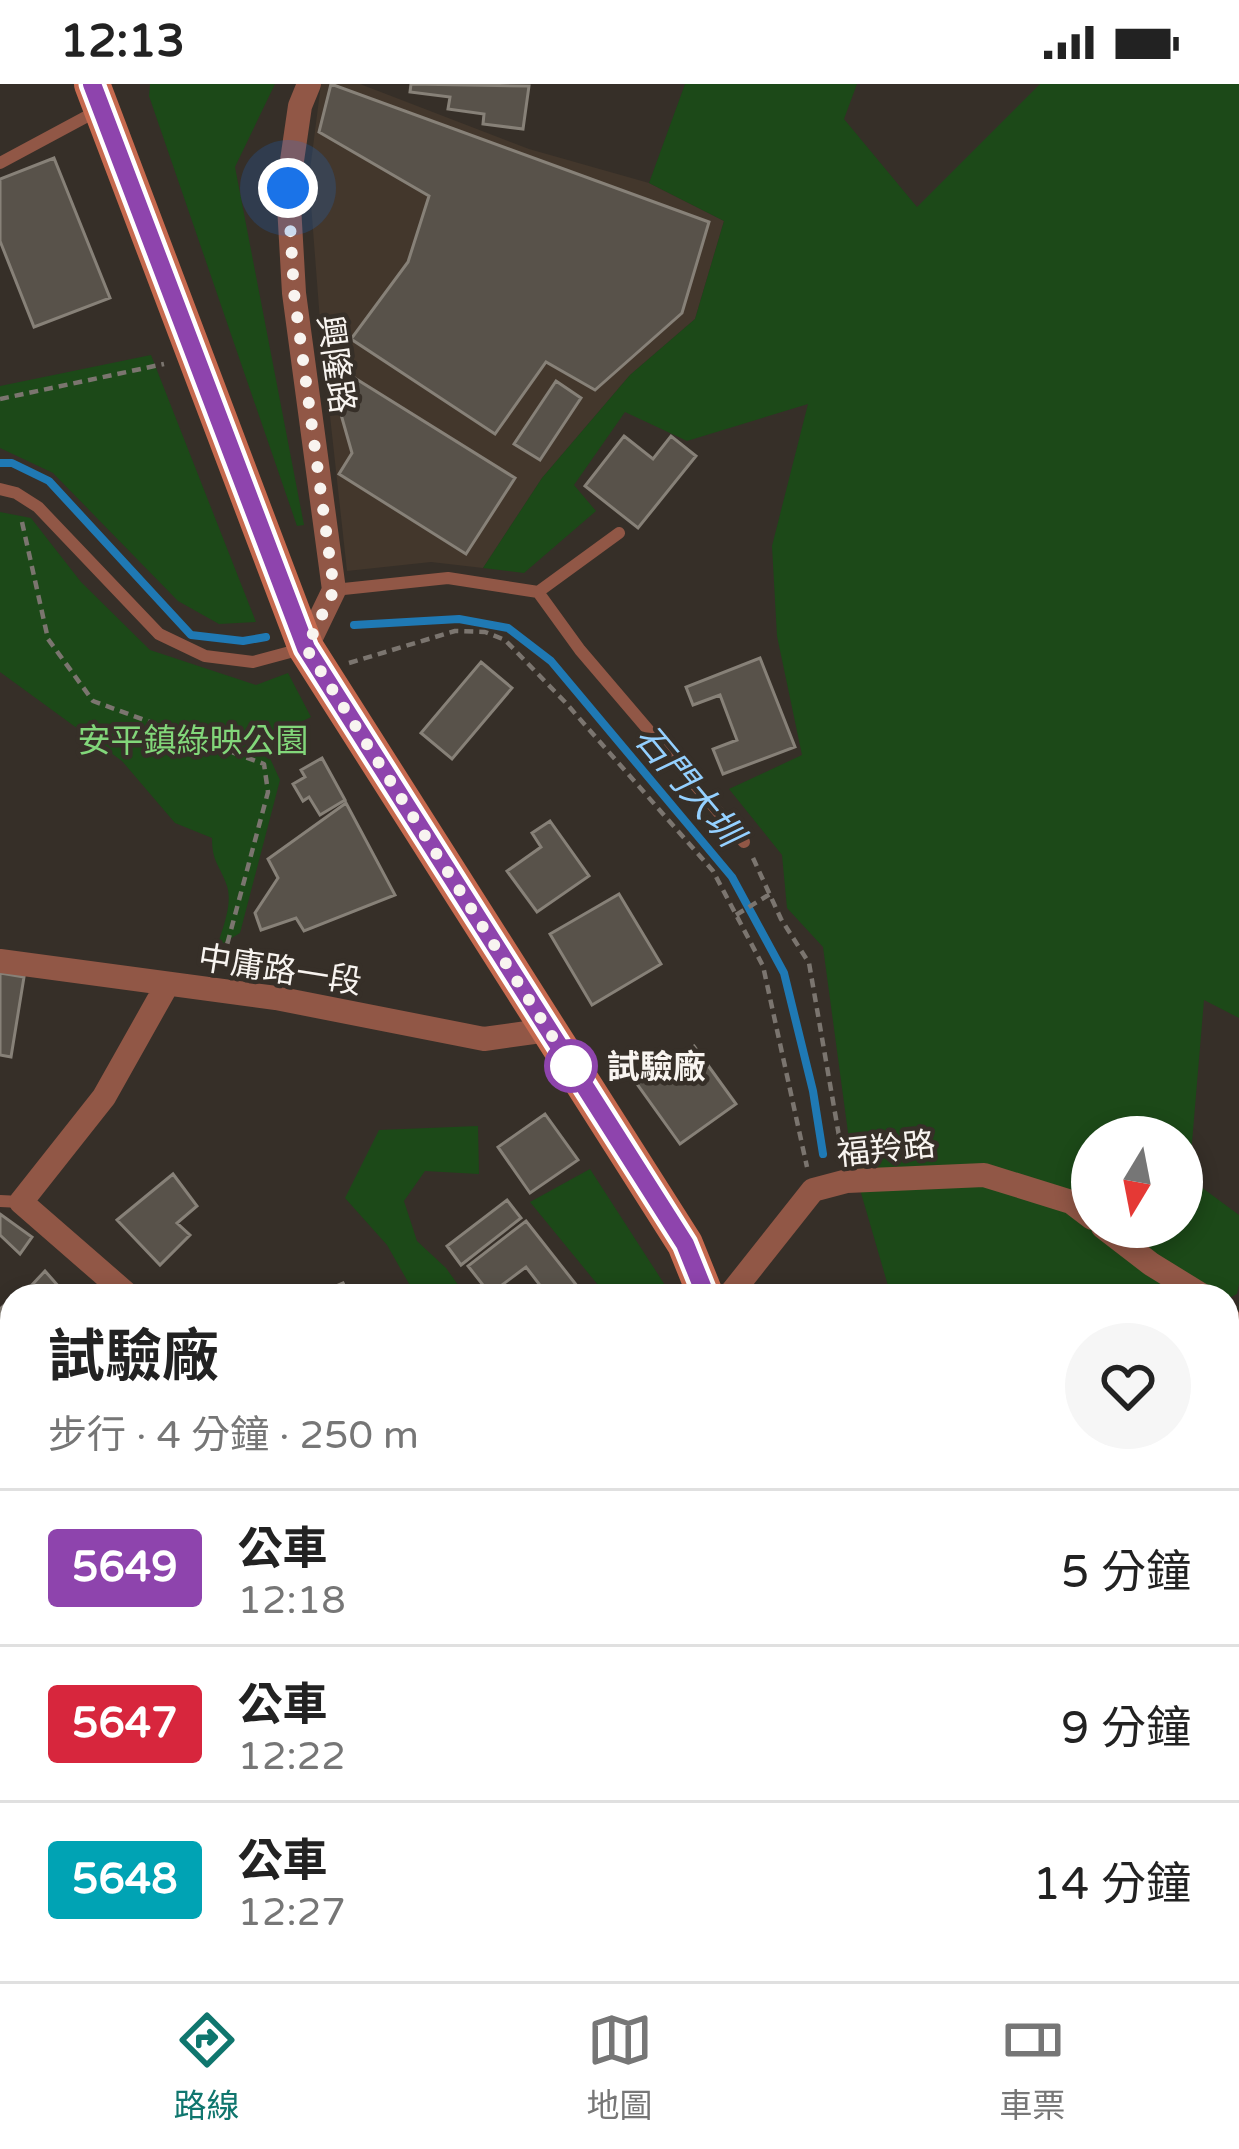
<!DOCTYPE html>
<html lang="zh-TW">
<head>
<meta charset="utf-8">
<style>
  :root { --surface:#fff; --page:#f6f6f6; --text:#222; --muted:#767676; --line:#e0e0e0; --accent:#0f766e }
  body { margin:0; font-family:"Varela Round","Noto Sans TC",sans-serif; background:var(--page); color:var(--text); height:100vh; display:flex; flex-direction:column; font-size:45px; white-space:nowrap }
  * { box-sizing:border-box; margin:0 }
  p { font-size:39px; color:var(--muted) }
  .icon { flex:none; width:66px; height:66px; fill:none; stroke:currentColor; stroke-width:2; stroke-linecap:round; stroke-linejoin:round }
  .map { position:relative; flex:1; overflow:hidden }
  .drawer { position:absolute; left:0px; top:1200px; width:1239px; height:699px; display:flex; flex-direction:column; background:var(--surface); border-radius:36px 36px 0 0; box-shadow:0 6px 18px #0003 }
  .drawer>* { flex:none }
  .badge { padding:0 24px; border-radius:9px; font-size:42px; line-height:78px }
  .needle { width:78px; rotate:190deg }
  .fabs { position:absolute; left:1071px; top:1032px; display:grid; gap:24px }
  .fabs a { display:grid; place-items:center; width:132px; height:132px; border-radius:50%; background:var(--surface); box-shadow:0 6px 18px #0003; font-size:60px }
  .you { position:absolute; width:60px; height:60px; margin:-30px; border:9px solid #fff; border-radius:50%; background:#1a73e8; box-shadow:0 0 0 18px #1a73e833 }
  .map>.badge { position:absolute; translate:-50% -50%; box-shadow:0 0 0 6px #fff }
  .round { display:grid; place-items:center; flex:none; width:126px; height:126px; border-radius:63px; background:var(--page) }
  .head { display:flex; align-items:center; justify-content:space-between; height:204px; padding:0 48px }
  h1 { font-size:57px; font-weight:700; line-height:90px }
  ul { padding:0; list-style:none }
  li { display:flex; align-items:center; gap:36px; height:156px; padding:0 48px; border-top:3px solid var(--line) }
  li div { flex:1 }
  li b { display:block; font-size:45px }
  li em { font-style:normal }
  li .badge { min-width:132px; font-weight:700; text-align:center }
  .status { display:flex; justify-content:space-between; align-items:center; height:84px; padding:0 60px; background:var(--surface); direction:ltr }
  .status svg { height:33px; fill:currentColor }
  .dock { display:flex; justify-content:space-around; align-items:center; height:168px; border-top:3px solid var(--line); background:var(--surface); font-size:33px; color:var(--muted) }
  .dock a { display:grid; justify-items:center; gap:6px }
  .dock .current { color:var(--accent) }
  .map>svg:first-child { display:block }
  .built { fill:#43372c }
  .green { fill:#1c4918; fill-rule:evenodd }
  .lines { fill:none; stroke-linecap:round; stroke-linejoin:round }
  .stream { stroke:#1f79b4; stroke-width:8 }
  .building { fill:#58524a; stroke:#878178; stroke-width:3 }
  .path { stroke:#7b756f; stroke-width:4.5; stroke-dasharray:9 6; stroke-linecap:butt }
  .lane { stroke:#915746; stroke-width:12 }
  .street { stroke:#915746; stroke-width:24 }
  .secondary { stroke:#c66a4f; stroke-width:36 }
  .line-casing { stroke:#fff; stroke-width:27 }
  .line { stroke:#8e44ad; stroke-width:18 }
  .walk { stroke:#f8f4f0; stroke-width:12; stroke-dasharray:0 21.6 }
  .stop-dot { fill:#fff; stroke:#8e44ad; stroke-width:6 }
  .labels { text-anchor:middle; stroke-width:9; stroke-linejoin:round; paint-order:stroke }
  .street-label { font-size:33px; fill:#f8f4f0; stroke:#362f28 }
  .park-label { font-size:33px; fill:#82d77a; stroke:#362f28 }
  .stop-label { font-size:33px; font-weight:bold; fill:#f8f4f0; stroke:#362f28; text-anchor:start }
  .water-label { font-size:36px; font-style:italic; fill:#94d0ff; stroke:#362f28 }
</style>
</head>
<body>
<div class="status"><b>12:13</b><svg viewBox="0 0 49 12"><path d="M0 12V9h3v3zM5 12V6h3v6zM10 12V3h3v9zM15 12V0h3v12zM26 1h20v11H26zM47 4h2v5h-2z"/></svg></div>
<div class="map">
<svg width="1239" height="1897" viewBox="0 0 1239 1897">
  <rect width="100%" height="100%" fill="#362f28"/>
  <!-- built -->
  <path class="built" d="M321,0H360L529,65L649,99L724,137L695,235L630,291L542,394L483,484L431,478L347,487L321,250L309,94Z"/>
  <!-- green -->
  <path class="green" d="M150,0H275L235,83L304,441L297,442L149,12Z
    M685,0H857L844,35L917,123L1040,0H1239V934L1204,916L1189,1094L1239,1131V1200L1237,1210L1227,1215L891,1212L852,1078L823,863L787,824L782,771L729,705L802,671L777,552L772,462L808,320L687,357L625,328L574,401L596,427L524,489L483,484L542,394L630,291L695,235L724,137L649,99ZM1092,1053H1182V1143H1092Z
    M151,271L256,538L219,540L178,517L53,389L0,364V302Z
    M0,428L31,434L81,498L150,566L256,601L288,589L311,633L262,657L280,696L240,849L217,863C222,845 233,821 227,802C220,781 212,779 212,754L175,739L122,677L0,588Z
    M478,1042L479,1090L425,1087L404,1117L417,1157L446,1184L466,1212H416L387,1161L345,1114L379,1046Z
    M590,1085L672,1212H607L530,1118Z
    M687,1887H851L849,1897H684Z"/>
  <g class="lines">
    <!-- stream -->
    <path class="stream" d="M0,379H12L49,397L191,551L243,557L266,553
      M354,541L459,535L508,544L551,577L732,793L784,889L813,1007L823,1070"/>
  </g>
  <!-- building -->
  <path class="building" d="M331,0L709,138L682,229L595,306L546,278L495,350L351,255L408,178L429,112L319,48Z
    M411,0L529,2L523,45L483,40L484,30L448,25L450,13L410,8Z
    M54,74L110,214L34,243L0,157V95Z
    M345,288L515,394L466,470L339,390L352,369L334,306Z
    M556,297L581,314L540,376L514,360Z
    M624,352L653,375L671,352L696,372L638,444L585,402Z
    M760,574L795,663L723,690L713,665L737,656L720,611L693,621L686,603Z
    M481,578L512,604L452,675L421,649Z
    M322,674L345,716L320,731L309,713L303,717L293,700L305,693L301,686Z
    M346,719L395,811L304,847L296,834L261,846L255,829L278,794L268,775Z
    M550,737L589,792L537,828L507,787L541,763L532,749Z
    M619,810L661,880L592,921L550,850Z
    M0,889L24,893L11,973L0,971Z
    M694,962L736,1020L680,1060L627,986L646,972L658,988Z
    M545,1030L578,1076L530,1109L498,1063Z
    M173,1090L197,1122L177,1139L190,1151L160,1181L117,1136Z
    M507,1116L521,1134L461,1181L447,1162Z
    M0,1130L32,1153L20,1170L0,1151Z
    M526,1137L585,1212H543L546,1209L526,1183L490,1210L468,1182Z
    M45,1187L67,1212H38L30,1203Z
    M343,1199L349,1212H332L329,1205Z
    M12,1214V1271L4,1278L0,1274V1225Z
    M1227,1799H1239V1842L1227,1843Z"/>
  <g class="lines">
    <!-- path -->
    <path class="path" d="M0,315L164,280
      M22,438L48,555L93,617L264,680L268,708L224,872L202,878
      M349,579L455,547L485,548L505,556L565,618L713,787L763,882L807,1083
      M753,774L781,835L809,879L843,1075
      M736,831L770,810"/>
    <!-- lane -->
    <path class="lane" d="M0,79L95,28
      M0,405L16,409L38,423L159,550L205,572L253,578L305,564
      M334,506L448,494L538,508L580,566L744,758
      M538,508L619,449
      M0,1117L21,1118
      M476,1210L477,1212
      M0,1629L12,1626
      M1227,1700L1239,1650
      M1183,1897L1186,1887"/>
    <!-- street -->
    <path class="street" d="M306,564L334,506L294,209L288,104L300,22L309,0
      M0,877L276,914L484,955L548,946
      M1103,1143L1151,1180L1203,1212
      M129,1212L21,1118L104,1013L167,901
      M729,1212L813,1106L847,1097L984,1091L1071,1118L1092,1134
      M1227,1233L1239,1246
      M523,1897L528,1887"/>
    <!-- secondary -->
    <path class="secondary" d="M92,0L306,564L685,1160L706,1212
      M642,1897L646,1887"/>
  </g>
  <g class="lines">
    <!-- line casing -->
    <g class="line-casing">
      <path id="line" d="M92,0L306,564L685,1160L706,1212"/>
    </g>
    <!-- line -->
    <use href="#line" class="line"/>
    <!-- walk -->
    <path class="walk" d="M288,104L294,209L334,506L306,564L571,982"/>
  </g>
  <!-- markers -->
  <circle class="stop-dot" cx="571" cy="982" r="24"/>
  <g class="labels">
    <!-- street labels -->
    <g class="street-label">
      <text transform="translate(337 280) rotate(82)" y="12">興隆路</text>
      <text transform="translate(280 885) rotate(9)" y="12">中庸路一段</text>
      <text transform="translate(886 1064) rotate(-6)" y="12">福羚路</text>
    </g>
    <!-- park labels -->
    <g class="park-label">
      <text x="193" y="668">安平鎮綠映公園</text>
    </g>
    <!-- stop labels -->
    <g class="stop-label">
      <text x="607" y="994">試驗廠</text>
    </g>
    <!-- water labels -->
    <g class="water-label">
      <text transform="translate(689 701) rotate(50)" y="13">石門大圳</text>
    </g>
  </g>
</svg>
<div class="fabs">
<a><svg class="needle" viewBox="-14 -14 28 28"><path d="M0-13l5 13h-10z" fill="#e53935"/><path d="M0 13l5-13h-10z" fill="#767676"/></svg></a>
</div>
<div class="you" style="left:288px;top:104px"></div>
<section class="drawer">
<div class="head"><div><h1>試驗廠</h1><p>步行 · 4 分鐘 · 250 m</p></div><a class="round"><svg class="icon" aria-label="heart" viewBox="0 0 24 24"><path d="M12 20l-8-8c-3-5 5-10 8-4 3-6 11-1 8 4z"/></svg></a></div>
<ul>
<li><span class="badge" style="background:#8e44ad;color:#fff">5649</span><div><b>公車</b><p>12:18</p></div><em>5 分鐘</em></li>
<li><span class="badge" style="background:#d7263d;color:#fff">5647</span><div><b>公車</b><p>12:22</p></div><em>9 分鐘</em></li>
<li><span class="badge" style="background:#00a3b4;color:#fff">5648</span><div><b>公車</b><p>12:27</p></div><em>14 分鐘</em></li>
</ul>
</section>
</div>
<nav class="dock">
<a class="current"><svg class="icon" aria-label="directions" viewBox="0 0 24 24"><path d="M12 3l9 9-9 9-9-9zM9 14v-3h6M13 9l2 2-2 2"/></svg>路線</a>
<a><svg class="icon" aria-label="map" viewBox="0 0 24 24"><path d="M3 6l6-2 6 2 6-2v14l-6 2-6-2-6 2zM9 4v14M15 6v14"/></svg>地圖</a>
<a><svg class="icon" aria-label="tickets" viewBox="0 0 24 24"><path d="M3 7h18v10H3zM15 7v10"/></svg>車票</a>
</nav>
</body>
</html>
